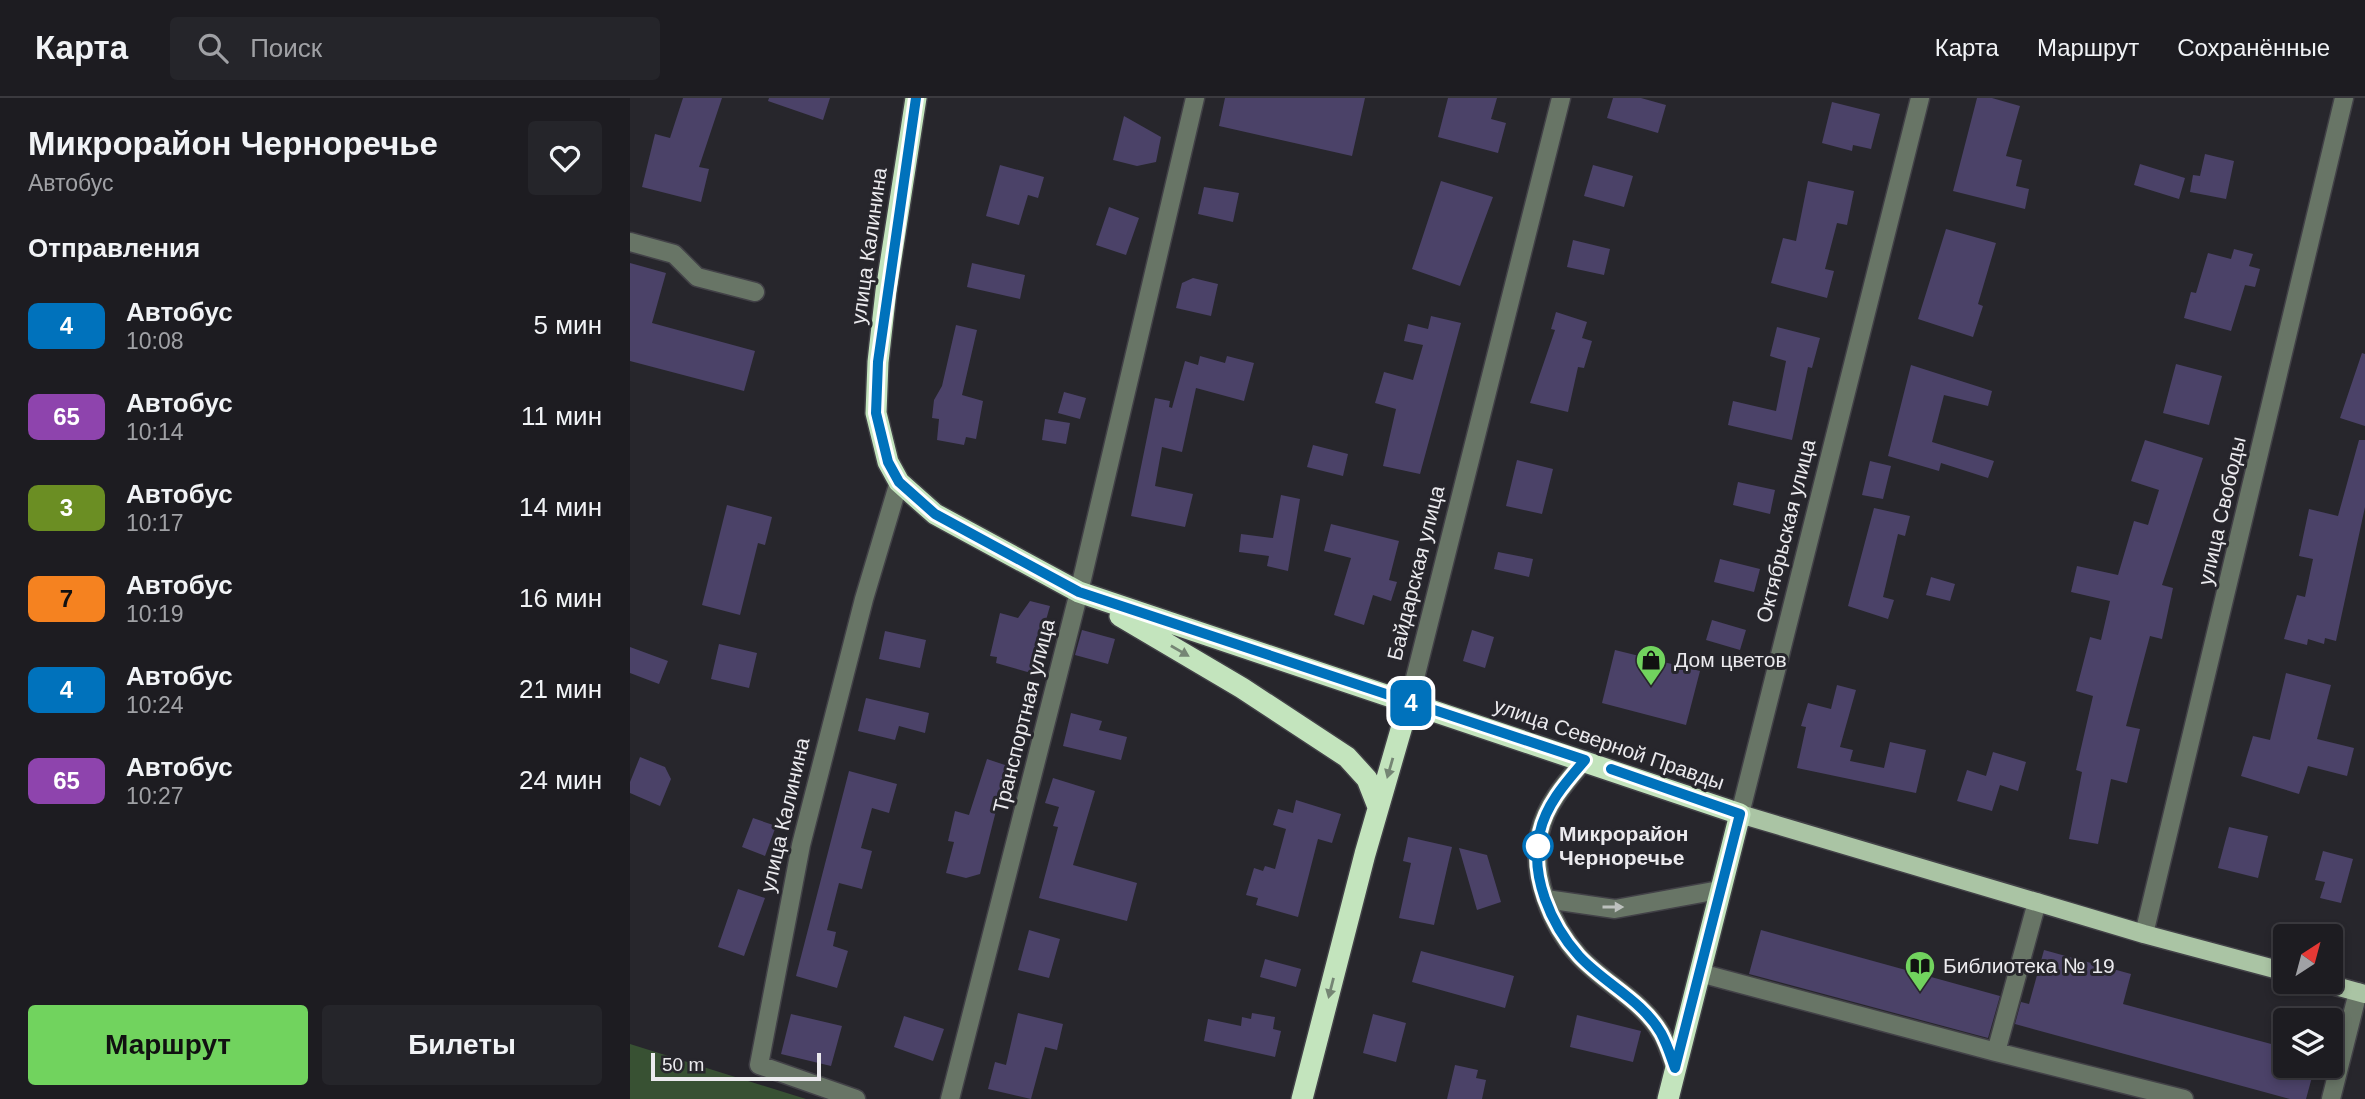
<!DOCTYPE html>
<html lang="ru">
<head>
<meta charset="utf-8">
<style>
  :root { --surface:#1d1c21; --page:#25252a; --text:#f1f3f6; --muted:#a0a1a5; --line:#3b3a3f; --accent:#71d35e }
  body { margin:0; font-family:Arial,sans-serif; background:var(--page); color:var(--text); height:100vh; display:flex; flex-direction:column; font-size:26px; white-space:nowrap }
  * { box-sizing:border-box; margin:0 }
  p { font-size:23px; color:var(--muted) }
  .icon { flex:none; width:38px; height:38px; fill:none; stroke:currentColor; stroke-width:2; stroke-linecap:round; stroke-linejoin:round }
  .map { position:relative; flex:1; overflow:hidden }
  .panel { display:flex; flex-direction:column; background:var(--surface); width:630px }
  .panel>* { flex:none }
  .badge { padding:0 14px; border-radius:10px; font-size:24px; line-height:46px }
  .needle { width:46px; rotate:36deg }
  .controls { position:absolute; left:1643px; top:826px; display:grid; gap:14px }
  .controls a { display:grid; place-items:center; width:70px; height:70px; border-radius:7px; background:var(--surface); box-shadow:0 4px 10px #0003,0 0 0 2px var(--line); font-size:35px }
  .scale { position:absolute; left:21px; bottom:18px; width:170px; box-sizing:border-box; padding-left:7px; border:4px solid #ebeaee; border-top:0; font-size:19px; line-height:24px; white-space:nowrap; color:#ebeaee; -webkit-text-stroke:5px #27262c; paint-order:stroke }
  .map>.badge { position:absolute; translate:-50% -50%; box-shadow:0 0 0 4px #fff }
  h2 { padding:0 28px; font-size:26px; line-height:63px }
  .round { display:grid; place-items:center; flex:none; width:74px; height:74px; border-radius:7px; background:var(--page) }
  .headline { display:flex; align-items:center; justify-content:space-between; height:119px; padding:0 28px }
  h1 { font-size:33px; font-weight:700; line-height:52px }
  .button { display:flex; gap:14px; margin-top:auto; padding:14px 28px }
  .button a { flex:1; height:80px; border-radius:7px; background:var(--accent); color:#111; font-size:28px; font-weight:700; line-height:80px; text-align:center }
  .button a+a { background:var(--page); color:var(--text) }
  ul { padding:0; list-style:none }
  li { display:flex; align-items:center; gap:21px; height:91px; padding:0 28px }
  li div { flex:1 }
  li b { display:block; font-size:26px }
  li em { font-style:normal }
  li .badge { min-width:77px; font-weight:700; text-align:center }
  header { display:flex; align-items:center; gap:42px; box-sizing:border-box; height:98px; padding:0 35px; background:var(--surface); border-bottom:2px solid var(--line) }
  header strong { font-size:33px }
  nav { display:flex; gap:38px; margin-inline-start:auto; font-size:24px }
  .search { width:490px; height:63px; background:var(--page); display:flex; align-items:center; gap:18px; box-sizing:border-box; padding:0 24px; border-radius:7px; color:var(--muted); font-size:26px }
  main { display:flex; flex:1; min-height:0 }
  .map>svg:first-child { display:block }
  .green { fill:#385133 }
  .building { fill:#4b4268 }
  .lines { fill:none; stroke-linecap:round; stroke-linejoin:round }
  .minor-casing { stroke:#424147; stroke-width:21 }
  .major-casing { stroke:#424147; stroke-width:21 }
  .highway-casing { stroke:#424147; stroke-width:24 }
  .minor { stroke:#687566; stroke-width:18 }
  .major { stroke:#aac4a4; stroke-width:18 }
  .highway { stroke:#c3e4bd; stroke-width:21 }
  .oneway { fill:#758574 }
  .oneway2 { fill:#bdc1be }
  .line-casing { stroke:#fff; stroke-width:16 }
  .line { stroke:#0072bc; stroke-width:10 }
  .stop-dot { fill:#fff; stroke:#0072bc; stroke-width:3.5 }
  .labels { text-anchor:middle; stroke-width:6; stroke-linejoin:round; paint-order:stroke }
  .street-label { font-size:21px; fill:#ebeaee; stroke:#27262c }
  .poi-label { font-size:21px; fill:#ebeaee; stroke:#27262c; text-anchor:start }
  .stop-label { font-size:21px; font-weight:bold; fill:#ebeaee; stroke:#27262c; text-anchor:start }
</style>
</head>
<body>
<header>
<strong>Карта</strong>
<div class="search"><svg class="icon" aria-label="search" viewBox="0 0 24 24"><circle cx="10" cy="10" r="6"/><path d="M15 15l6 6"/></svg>Поиск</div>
<nav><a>Карта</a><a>Маршрут</a><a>Сохранённые</a></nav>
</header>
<main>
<section class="panel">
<div class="headline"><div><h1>Микрорайон Черноречье</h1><p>Автобус</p></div><a class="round"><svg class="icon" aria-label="heart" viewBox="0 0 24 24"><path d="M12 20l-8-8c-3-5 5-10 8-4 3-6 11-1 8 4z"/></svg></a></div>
<h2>Отправления</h2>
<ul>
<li><span class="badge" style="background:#0072bc;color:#fff">4</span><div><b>Автобус</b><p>10:08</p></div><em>5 мин</em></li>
<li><span class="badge" style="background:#8e44ad;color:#fff">65</span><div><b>Автобус</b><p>10:14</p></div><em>11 мин</em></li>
<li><span class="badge" style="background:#6b8e23;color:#fff">3</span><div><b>Автобус</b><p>10:17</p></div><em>14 мин</em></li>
<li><span class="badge" style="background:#f58220;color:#111">7</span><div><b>Автобус</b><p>10:19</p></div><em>16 мин</em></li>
<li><span class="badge" style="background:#0072bc;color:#fff">4</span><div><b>Автобус</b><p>10:24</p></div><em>21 мин</em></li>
<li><span class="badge" style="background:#8e44ad;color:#fff">65</span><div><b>Автобус</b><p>10:27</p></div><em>24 мин</em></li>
</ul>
<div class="button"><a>Маршрут</a><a>Билеты</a></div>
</section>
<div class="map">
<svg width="1735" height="1001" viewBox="0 0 1735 1001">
  <rect width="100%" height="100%" fill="#27262c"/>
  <!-- green -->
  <path class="green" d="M0,946L176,1001H0Z"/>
  <!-- building -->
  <path class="building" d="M53,0H92L69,69L79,71L71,104L12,89L25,36L40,40Z
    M139,0H200L193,22L138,3Z
    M595,0H735L722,58L589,28Z
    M818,0H867L861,21L876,25L868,55L808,39Z
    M983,0H1011L1036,7L1028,35L977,20Z
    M1347,0H1362L1390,8L1376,58L1392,62L1386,88L1399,91L1395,111L1323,93Z
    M1202,4L1250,16L1241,51L1223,47L1222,53L1192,45Z
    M494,18L531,39L526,64L507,68L483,62Z
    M1575,56L1604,63L1596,101L1560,94L1563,77L1570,78Z
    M1510,66L1555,80L1549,101L1504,87Z
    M370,67L414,79L408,100L398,97L389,127L356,118Z
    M963,67L1003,78L994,109L954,98Z
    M811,83L863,99L830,188L782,171Z
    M1178,83L1224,93L1217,127L1207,125L1195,171L1204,173L1197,200L1141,185L1153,140L1166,143Z
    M574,89L609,95L603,124L568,116Z
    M479,109L509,120L496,157L466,147Z
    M1316,131L1366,145L1348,206L1353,208L1343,239L1288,221Z
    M943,142L980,151L974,177L937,169Z
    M1604,151L1623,156L1619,168L1630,171L1625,189L1615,187L1601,233L1554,220L1561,194L1566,195L1578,155L1601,161Z
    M0,165L36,175L22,225L125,253L114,293L0,263Z
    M342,165L395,177L390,201L337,189Z
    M563,180L588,186L581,218L546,210L552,185Z
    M926,214L957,224L952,240L962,243L954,270L948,269L938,314L900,305L925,232L921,231Z
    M801,218L831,225L790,376L753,368L766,311L745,305L754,274L783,282L793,247L774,243L778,226L798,231Z
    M326,227L347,232L332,297L353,303L346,341L336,339L334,347L307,342L309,321L302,320L304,302L312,288Z
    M1147,229L1190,240L1182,270L1178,269L1162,342L1098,327L1103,303L1146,313L1156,263L1140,258Z
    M1732,255L1735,256V328L1710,320Z
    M570,258L595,265L597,258L624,265L614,303L566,290L552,354L532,349L525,388L563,396L555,429L501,418L525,300L540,303L539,309L542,310L555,263L568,267Z
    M1546,266L1592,278L1579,327L1533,315Z
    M1281,267L1362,293L1358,308L1314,297L1302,344L1364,363L1358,380L1311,365L1309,373L1258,358Z
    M434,294L456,300L450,321L428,315Z
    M415,321L440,325L436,346L412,342Z
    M1515,342L1573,360L1532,487L1543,490L1532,541L1520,538L1496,628L1510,631L1497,685L1481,681L1468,746L1439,741L1452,674L1446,672L1463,598L1446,593L1460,539L1471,542L1480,503L1441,494L1447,468L1488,477L1504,423L1518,427L1529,392L1501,383Z
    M1729,342H1735V409L1706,543L1695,540L1694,546L1678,541L1677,547L1654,541L1667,497L1675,499L1683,461L1669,458L1679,411L1708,418Z
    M683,347L718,356L713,378L677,369Z
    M887,362L923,371L912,416L876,408Z
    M1240,363L1261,368L1253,401L1232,397Z
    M1108,384L1145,392L1140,416L1103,407Z
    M651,397L670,401L658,473L637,468L639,458L609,454L611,436L643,440Z
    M97,407L142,419L135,447L128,445L110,517L72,507Z
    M1244,410L1280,418L1275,438L1268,436L1253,499L1264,502L1258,521L1218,508Z
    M701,426L769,443L759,482L767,484L761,503L743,497L734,527L704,517L721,460L694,453Z
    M868,454L903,461L899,479L864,471Z
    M1090,461L1130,471L1124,494L1084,484Z
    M1301,479L1325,486L1320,503L1296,497Z
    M400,503L420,508L401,575L366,565L367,559L360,558L370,515L388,520Z
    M1082,522L1116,532L1110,552L1076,542Z
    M452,532L485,541L478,566L445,557Z
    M842,532L864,539L855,570L833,563Z
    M255,533L296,542L290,570L249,561Z
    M89,546L127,555L119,590L81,581Z
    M0,549L38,563L29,586L0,575Z
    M985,552L1070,573L1056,627L972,605Z
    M1656,575L1701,587L1687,641L1724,650L1717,678L1678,668L1669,696L1611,678L1623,638L1640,642Z
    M1207,587L1226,592L1210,649L1223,652L1220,663L1254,670L1260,644L1296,652L1286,695L1167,670L1176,629L1171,628L1178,605L1201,611Z
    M236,600L299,615L295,635L269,628L265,642L228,633Z
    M441,615L472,623L469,632L497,639L491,662L433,648Z
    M1363,654L1396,664L1388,693L1370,687L1362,713L1327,703L1337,672L1356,678Z
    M10,659L35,669L41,681L30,708L0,695V684Z
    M357,661L384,670L377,695L371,693L350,776L336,780L316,775L324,744L318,743L325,713L339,717Z
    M219,673L267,686L259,715L242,710L231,750L242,753L232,791L209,785L197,832L206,834L203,848L218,853L207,890L166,878Z
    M423,680L465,693L443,767L507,785L497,823L409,800L428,729L423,728L429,709L415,705Z
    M666,702L711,716L702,745L688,741L668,819L626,807L628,800L616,797L624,770L633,773L635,768L645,771L656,731L643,727L648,711L663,715Z
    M123,720L146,728L135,758L112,749Z
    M1599,729L1638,738L1628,780L1588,770Z
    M778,739L822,749L804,827L769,820L781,765L773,763Z
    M829,750L857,757L871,804L847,812Z
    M1693,753L1723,761L1711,805L1690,800L1695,784L1685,782Z
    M108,791L135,800L114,858L88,849Z
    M399,832L430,841L419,880L388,872Z
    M1131,832L1370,898L1358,940L1119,876Z
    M1414,852L1501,876L1493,906L1656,950V968H1685L1676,1001H1660L1385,926L1391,904L1399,906Z
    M791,853L884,878L875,910L782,884Z
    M635,861L671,871L666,889L630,879Z
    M388,915L433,926L427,952L415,949L401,1001L358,991L365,964L376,967Z
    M622,915L645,919L643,931L651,933L645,959L574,943L578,921L611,928L612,919L621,921Z
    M161,916L212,928L201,968L151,956Z
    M743,916L776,925L766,964L733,955Z
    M947,917L1011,933L1003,964L940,949Z
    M274,918L314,931L303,963L264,949Z
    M825,967L848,972L846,980L856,982L852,1001H817Z"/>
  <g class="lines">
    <!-- minor casing -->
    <g class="minor-casing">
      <path id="minor" d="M0,144L44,156L67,179L125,194
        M779,604L931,0
        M955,662C937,683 916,706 910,734C900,777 921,827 949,858C975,886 1012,902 1031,935C1038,946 1041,959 1045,970
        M1110,716L1290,0
        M916,801L985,811L1089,792
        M1514,836L1714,0
        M1070,875L1366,954L1407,804
        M1366,954L1554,1001
        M226,1001L129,967L171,747L234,501L269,384
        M320,1001L449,494L565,0
        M1701,1001L1728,894"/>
    </g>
    <!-- major casing -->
    <g class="major-casing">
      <path id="major" d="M1110,716L1514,836L1656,874
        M1691,884L1735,896"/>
    </g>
    <!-- highway casing -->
    <g class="highway-casing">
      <path id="highway" d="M286,0L256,193L248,264L246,315L258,364L269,384L305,416L449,494L1110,716L1038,1001
        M490,518L612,590L717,659L737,681L748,709
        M672,1001L735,756L779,604"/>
    </g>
    <!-- minor -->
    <use href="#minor" class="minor"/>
    <!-- major -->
    <use href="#major" class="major"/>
    <!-- highway -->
    <use href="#highway" class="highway"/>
  </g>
  <!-- one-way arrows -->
  <defs><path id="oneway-solid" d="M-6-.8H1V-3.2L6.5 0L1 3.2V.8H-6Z" transform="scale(1.75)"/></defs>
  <g class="oneway">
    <use href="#oneway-solid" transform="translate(550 553) rotate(30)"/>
    <use href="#oneway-solid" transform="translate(760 670) rotate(106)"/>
    <use href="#oneway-solid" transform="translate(701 890) rotate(104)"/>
  </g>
  <use class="oneway2" href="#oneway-solid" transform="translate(983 809)"/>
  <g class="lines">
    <!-- line casing -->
    <g class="line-casing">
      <path id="line" d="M286,0L248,264L246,315L258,364L269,384L305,416L449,494L955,662C937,683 916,706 910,734C899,777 921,827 949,858C975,886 1012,902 1031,935C1037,946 1041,959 1045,970L1110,716L981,671"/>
    </g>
    <!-- line -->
    <use href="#line" class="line"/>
  </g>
  <!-- icons -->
  <defs>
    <g id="shop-pin" transform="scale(1.575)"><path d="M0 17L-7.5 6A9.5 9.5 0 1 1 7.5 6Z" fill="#71d35e" stroke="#27262c"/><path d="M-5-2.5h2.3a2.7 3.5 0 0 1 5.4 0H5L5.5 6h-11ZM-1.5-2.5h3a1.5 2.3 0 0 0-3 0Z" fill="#111"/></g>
    <g id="library-pin" transform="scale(1.575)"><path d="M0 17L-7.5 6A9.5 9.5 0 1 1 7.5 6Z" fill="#71d35e" stroke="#27262c"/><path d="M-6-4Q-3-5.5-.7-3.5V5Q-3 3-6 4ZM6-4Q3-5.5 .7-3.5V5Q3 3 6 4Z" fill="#111"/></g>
  </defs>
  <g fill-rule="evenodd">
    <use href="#shop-pin" x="1021" y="562"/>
    <use href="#library-pin" x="1290" y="868"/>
  </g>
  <!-- markers -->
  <circle class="stop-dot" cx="908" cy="748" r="14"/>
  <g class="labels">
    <!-- street labels -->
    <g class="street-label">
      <text transform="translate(239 148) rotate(-82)" y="7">улица Калинина</text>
      <text transform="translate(1592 413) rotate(-77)" y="7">улица Свободы</text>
      <text transform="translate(1156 433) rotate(-76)" y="7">Октябрьская улица</text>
      <text transform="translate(786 475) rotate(-76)" y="7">Байдарская улица</text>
      <text transform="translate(394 618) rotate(-76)" y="7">Транспортная улица</text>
      <text transform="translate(979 646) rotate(19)" y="7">улица Северной Правды</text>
      <text transform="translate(155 717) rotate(-77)" y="7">улица Калинина</text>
    </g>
    <!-- poi labels -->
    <g class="poi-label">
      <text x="1044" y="569">Дом цветов</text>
      <text x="1313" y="875">Библиотека № 19</text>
    </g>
    <!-- stop labels -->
    <g class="stop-label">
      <text x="929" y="743">Микрорайон<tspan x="929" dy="24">Черноречье</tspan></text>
    </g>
  </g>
</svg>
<div class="controls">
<a><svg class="needle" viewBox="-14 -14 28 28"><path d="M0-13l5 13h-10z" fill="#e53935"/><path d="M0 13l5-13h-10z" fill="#a0a1a5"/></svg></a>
<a><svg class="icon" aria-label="layers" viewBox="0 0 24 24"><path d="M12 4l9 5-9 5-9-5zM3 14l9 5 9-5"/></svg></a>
</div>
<div class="scale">50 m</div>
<b class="badge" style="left:781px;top:605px;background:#0072bc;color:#fff">4</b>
</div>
</main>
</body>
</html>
